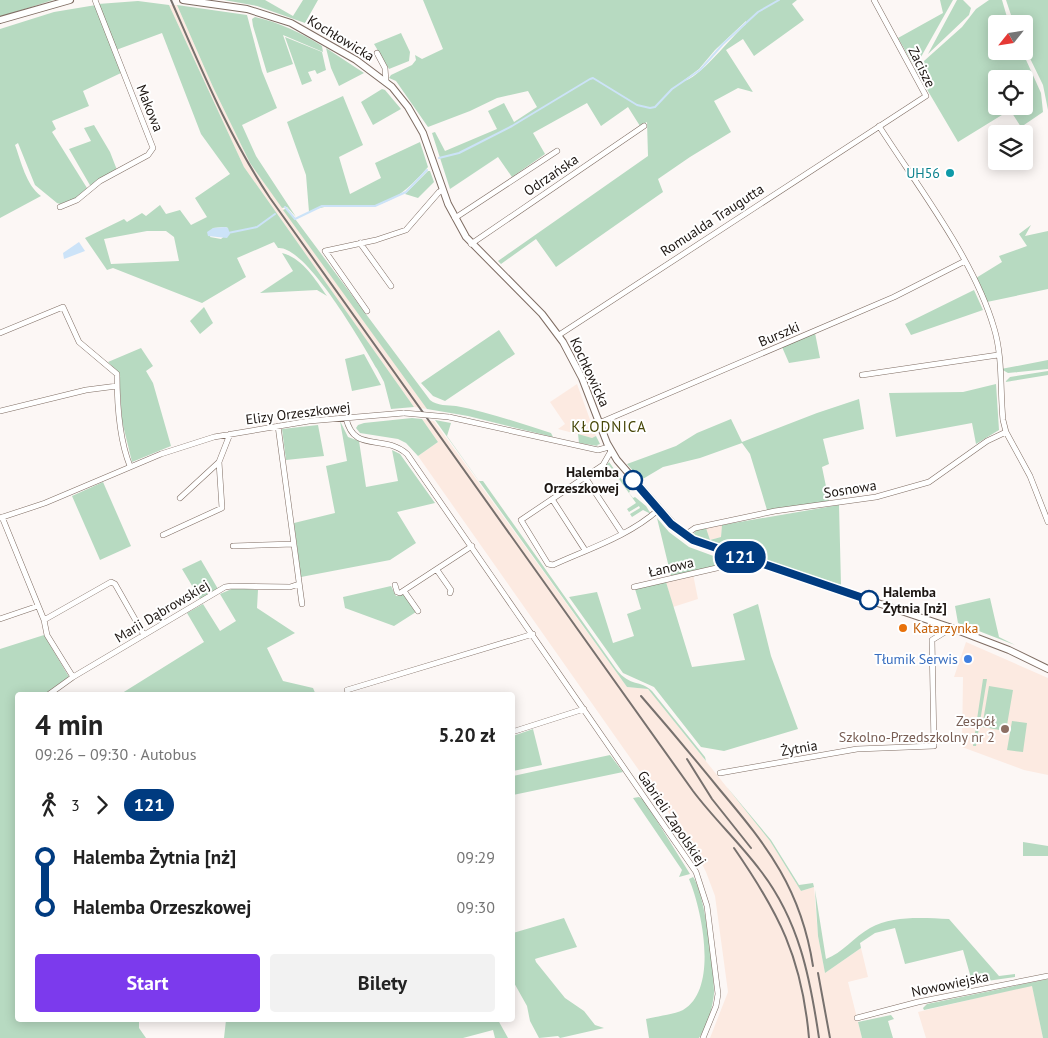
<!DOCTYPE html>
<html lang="pl">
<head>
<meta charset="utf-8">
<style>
  :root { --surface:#fff; --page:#f2f2f2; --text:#222; --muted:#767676; --accent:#7c3aed }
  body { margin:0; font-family:"PT Sans",sans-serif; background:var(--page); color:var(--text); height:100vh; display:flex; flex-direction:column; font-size:19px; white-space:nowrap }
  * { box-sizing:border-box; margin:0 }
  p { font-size:16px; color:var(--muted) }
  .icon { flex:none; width:28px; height:28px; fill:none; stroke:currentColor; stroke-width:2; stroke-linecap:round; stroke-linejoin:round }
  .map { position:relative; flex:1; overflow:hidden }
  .panel { position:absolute; left:15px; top:692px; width:500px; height:330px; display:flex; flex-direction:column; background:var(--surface); border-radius:5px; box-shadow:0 2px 12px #0003 }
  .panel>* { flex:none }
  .badge { padding:0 10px; border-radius:16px; font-size:18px; line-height:32px }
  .needle { width:32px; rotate:240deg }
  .fabs { position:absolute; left:988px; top:15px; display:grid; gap:10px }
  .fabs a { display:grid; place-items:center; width:45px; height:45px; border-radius:5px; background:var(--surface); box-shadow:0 2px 12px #0003; font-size:25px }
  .map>.badge { position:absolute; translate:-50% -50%; box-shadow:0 0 0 2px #fff }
  .legs { display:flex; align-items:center; gap:8px; height:55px; padding:0 20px; font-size:16px }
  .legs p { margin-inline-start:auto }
  .overview { display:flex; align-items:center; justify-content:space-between; height:85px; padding:0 20px }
  h1 { font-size:28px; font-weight:700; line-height:38px }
  .button { display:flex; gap:10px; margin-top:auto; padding:10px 20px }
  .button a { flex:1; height:58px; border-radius:5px; background:var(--accent); color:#fff; font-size:20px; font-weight:700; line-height:58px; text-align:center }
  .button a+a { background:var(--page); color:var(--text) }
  ul { padding:0 20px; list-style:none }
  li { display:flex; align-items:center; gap:18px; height:50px; font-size:19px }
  li i { display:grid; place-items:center; width:8px; height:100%; margin:0 6px; background:currentColor }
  li i::after { content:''; width:12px; height:12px; margin:-6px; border:4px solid; border-radius:50%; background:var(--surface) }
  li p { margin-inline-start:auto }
  li:first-child i { background:linear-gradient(#0000 50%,currentColor 0) }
  li:last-child i { background:linear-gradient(currentColor 50%,#0000 0) }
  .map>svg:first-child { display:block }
  .built { fill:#fceae1 }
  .green { fill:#b7dac1; fill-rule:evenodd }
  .water { fill:#cce3f8 }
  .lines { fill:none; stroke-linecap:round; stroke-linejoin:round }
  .stream { stroke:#cce3f8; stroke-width:2 }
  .minor-casing { stroke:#7f6d63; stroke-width:6 }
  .tertiary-casing { stroke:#7f6d63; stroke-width:8 }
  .minor { stroke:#fff; stroke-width:5 }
  .tertiary { stroke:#fff; stroke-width:6 }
  .rail { stroke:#77716e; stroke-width:2 }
  .minor-bridge-casing { stroke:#7f6d63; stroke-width:6; stroke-linecap:butt }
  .minor-bridge { stroke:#fff; stroke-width:5 }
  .line-1-casing { stroke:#fff; stroke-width:11 }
  .line-1 { stroke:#003b80; stroke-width:8 }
  .culture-dot { fill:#0f9aa8; stroke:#fff; stroke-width:2 }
  .stop-1-dot { fill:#fff; stroke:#003b80; stroke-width:2.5 }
  .food-dot { fill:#e8710a; stroke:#fff; stroke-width:2 }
  .shop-dot { fill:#3f7fe0; stroke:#fff; stroke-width:2 }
  .education-dot { fill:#8d6e63; stroke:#fff; stroke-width:2 }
  .labels { text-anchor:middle; stroke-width:4; stroke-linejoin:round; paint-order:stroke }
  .street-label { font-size:14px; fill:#1d1612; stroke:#fff }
  .culture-label { font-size:14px; fill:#0d838f; stroke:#fff; text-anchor:end }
  .stop-label { font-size:14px; font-weight:bold; fill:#1d1612; stroke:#fff; text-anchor:end }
  .food-label { font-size:14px; fill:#c56008; stroke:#fff; text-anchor:start }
  .shop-label { font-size:14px; fill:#366cbe; stroke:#fff; text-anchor:end }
  .education-label { font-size:14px; fill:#785e54; stroke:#fff; text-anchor:end }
  .neighbourhood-label { font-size:15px; letter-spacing:1px; fill:#484809; stroke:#fff }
</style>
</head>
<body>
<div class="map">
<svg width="1048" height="1038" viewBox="0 0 1048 1038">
  <rect width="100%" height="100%" fill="#fcf7f5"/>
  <!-- built -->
  <path class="built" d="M169,5H177L213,87L250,163L427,409L414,407L244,167Z
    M577,384L596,436L592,438L558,429L565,424L550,402Z
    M422,419L434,421L627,687L648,689L770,841L801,891L814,887L818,936L825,973L861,948L868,977L848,982L862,1038H710L728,992L715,896L706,872L695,850L418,456L438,442Z
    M722,525L721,537L710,540L706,528Z
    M693,574L698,599L673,607L666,582Z
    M966,642L1048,678V775L1024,770L962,747L963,677H954Z
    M1032,985L1043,1038H926L918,1012Z"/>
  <!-- green -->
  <path class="green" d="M0,0H53L0,17Z
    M224,0H265L293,16L303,0H318L305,23L257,6Z
    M423,0H797L792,4L804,20L754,56L743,39L726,50L753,92L738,88L714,101L731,132L690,157L658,179L663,192L556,267L536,239L501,264L498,261L648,156L647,122L640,126L628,107L601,126L587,103L533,133L545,154L512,177L498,157L450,189L432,133L435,132L445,151L497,129L488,111L504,103L514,122L537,107L528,91L497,98L470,111L428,127L396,81L389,78L391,75L412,65L416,60L415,55L422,59L443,49ZM746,21V24C732,36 697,81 683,81L699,69L715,50Z
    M940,0H953L917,64H913L898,38L943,13Z
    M957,0H963L971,8L969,15L928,54Z
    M989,0H1002L1009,24H996V51H1022L1041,93L1043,112L1021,127L1010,110L958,142L915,69L962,27L976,9ZM996,79H1024V106H996Z
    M1006,0H1048V110L1043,85L1024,46V24H1014Z
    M138,1L169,5L244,167L414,407L391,409L384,382L377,369C363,345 306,245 278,248L274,242L237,258L246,277L202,303L113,268L107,270L85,238L124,219L127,222L142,213L146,216L160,205L166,214L180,210L191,225L207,217L195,198L230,174L201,134L162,33L116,50L98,4ZM225,227L228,228V233L221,239L210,237L213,228ZM147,231H166L174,237L179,261L111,264L104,239Z
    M96,5L121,73L83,91L89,106L52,121L56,129L52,132L87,188L76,198L60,204L57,203L35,185L18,143L15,145C21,161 26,185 41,196L0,218V29L54,12Z
    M177,5L247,15L262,71L277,108L242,125L256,156L296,217L287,207L282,208L250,163L213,87Z
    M255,17C278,22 302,33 322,46L323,52L283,35L293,64L267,73L253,26L252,19Z
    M401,33L410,52L409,61L389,69L374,44Z
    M285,37L322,52L326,70L317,74L315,70L308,72L312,81L302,85Z
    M326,48L364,73L339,86L331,68Z
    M382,89L385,90L401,109L373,125L361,102Z
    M343,96L363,145L339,157L350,194L381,178L375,163L420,142L428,167C413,184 395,203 371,206C348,209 331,201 309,212L306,175L287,122Z
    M94,125L110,152L117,170L91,187L69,149L91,141L84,128Z
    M428,171H430L434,182L418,198L405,194Z
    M287,208L430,400C437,406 448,405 456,406C488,412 519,423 551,433L553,437L468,416L427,409L283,210Z
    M1031,225L1025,236L1048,231V289L987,302L976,278L1002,262L999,256L1027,246L1019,234Z
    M282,253C302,258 315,279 327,296L317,290L260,293L293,271Z
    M974,290L983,310L911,335L905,324Z
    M204,307L213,323L200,334L190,321Z
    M499,330L515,354L445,401L433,396L421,383Z
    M815,333L820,358L789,363L782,347Z
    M141,348L153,366L146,371L153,383L171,446L132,462L122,421L119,373L108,362Z
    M364,354L381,385L352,391L345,359Z
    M1048,360V369L1008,373L1001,369Z
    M1048,371V375L1005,382L1010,377Z
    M996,384L999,430L976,444L972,423L896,437L889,393L963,392Z
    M859,399L864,429L823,439L829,464L822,467L829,501L767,510L750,454L742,443L700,458L663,467L641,480L627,464L676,446L697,433L731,419L742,442L817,413Z
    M412,418L422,419L438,442L418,456L406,443L398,439L360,433L356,428L358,425L364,423Z
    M435,420L451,423L447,436L479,481H483L616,669C631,688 640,679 652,691L705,757L706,761L648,689L627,687Z
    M340,421L348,437L359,441L366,487L398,481L392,450L400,454L435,503L397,512L416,543L390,560L301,577L294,523L335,513L326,466L347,461Z
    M318,425L324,456L286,460L282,429Z
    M578,434L592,438L596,436L600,444L597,445L598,446L579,443Z
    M609,462L630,491L629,493L633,498L635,497L646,506L651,514L643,510L632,517L630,514L640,508L639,506L629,512L627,509L636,503L609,465L603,469Z
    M103,482L131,546L100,560L72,496Z
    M839,505L841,585L696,538L693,534L697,530L706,528L710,540L721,537L722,525Z
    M657,518L669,532L689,547L727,561L724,564L671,576Z
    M201,560L218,589L200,599L182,569Z
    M666,582L692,667L745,660L733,614L758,604L771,656L798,729L724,751L701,747L654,687L623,673L569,597L597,592L613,643L634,636L627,614L641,609L635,589Z
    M391,586L396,596L404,594L416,612L394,626L345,608L343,597Z
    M234,588L258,590L257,608L295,633L267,648L283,681L313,688L316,695H119L204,642L187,613L203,604L220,631L236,621L220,594Z
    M990,598L999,637L1015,645L958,623L955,606Z
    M44,635L69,677L43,695H18V1020H139V1028L146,1038H0V649Z
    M983,679H987L976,746H973Z
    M989,686L1013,690L1006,731L982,727Z
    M1012,721L1027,723L1023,752L1007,750Z
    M533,729L542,765L513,771V736Z
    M610,755L623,772L513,795V776Z
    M726,786L771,840L799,885L813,883L814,887L801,891L770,841Z
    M639,797L644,800L690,874L679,877L682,870L633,798Z
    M1023,842L1048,846V856H1023Z
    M693,877C705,893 715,973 714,994C712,1010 708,1025 699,1038H649L646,1019C657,1016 673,1015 683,1010C719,989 702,910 689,879Z
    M815,890L826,959C842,953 854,937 870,928C893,915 924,918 949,919L999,976L1015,974V977L980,982L973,985L963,950L905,964L895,928L875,933L860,943L861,948L825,973L818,936Z
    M564,918L577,947L538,958L535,959L536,962L565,998L584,1011L595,1025L604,1028L560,1038L558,1036L539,1038L530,1021L527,1006L513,981V933Z
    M1048,979V1038H1043L1032,986L924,1010L923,1008L927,1004Z
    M891,1015L894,1019L888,1021L893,1038H862L858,1022Z
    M226,1020H498L508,1038H495L493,1030L463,1038H224Z"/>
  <!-- water -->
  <path class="water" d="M225,227L228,228L230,234L227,238L208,236L207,232L213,228Z
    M79,242L85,251L64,259L63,253Z"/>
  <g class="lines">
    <!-- stream -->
    <path class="stream" d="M439,158L459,153L512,126L590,79L593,78L637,105L650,108L655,107L672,89L700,70L723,44L758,12L779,0
      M285,207L295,219L322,206H375L406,192L427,170
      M228,233L257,227L275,214"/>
    <!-- minor casing -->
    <g class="minor-casing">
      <path id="minor" d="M377,53L385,68L386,82
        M879,126C918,187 974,259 994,328C1003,357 1000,391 1003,420L1006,432L1030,476L1048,522
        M60,207L77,200L100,181L148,155L153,148L95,0
        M455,218L557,151
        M360,243L391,286
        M471,244L644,126
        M367,311L325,251L376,240L406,230L439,192L443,190
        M0,333L63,307L79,342L117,374C117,404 119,439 130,466
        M559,335L926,96L874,0
        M862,375L998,355
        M0,411L86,390L117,386
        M449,417L598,450L609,447
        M346,418C354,454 383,433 407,454L696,872L707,906L718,994L716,1006L703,1038
        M599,423L894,297L965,261
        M278,426L302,604
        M611,451L603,465L521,520L548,564L553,565C588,549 629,536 658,510
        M585,477L622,533
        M180,498L219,462L230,434
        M552,499L585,550
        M2,517L44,620L47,635L73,677
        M0,518L45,503L161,454L214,437L309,421L404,413
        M163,535L222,508L219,462
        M685,535L695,528L775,511L876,497L929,482L987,441L1006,432
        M233,546L294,544
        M437,570L451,590L450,593
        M395,585L397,592L400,593L472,546
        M634,587L734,564L738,557
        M404,591L418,611
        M0,619L38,606
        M44,620L111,582L115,584L144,635
        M347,690L533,634
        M48,695L73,677L225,587L232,586L290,587L299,584
        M512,732L584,709
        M720,773L857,749L934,746L932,640L945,632L947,626
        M857,1018L918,1002L1048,976"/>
    </g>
    <!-- tertiary casing -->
    <g class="tertiary-casing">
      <path id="tertiary" d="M183,0L247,9L291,23L356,60L392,87L408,107L423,133L448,204L466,237L542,314L563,342L582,378L607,443L617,460L678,530L693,540L720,550L949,627L1009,650L1048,669
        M0,20L70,0"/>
    </g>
    <!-- minor -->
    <use href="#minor" class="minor"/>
    <!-- tertiary -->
    <use href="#tertiary" class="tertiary"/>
    <!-- rail -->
    <path class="rail" d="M171,0C201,68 229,137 270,198L693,791C714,819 739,842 760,870C799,920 810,977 819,1038
      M641,696C668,727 694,758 720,790C768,847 801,889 813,966
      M687,759L712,799L751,848
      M734,848C779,913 802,958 809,1038
      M818,973L830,1038"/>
    <!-- minor-bridge casing -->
    <g class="minor-bridge-casing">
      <path id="minor-bridge" d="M404,413L449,417"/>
    </g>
    <!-- minor-bridge -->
    <use href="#minor-bridge" class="minor-bridge"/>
  </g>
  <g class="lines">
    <!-- line-1 casing -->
    <g class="line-1-casing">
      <path id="line-1" d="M633,480L671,524L693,540L869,600"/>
    </g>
    <!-- line-1 -->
    <use href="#line-1" class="line-1"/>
  </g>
  <!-- markers -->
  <circle class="culture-dot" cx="950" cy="173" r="5"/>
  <g class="stop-1-dot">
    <circle cx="633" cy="480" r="9"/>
    <circle cx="869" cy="600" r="9"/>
  </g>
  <circle class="food-dot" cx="903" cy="628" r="5"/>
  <circle class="shop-dot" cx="968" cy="659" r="5"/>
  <circle class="education-dot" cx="1005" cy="729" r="5"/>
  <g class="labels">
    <!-- street labels -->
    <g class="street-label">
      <text transform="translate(341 38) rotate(31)" y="5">Kochłowicka</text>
      <text transform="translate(922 67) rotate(64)" y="5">Zacisze</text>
      <text transform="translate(150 108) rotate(68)" y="5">Makowa</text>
      <text transform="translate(551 175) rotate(-34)" y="5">Odrzańska</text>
      <text transform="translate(712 220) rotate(-33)" y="5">Romualda Traugutta</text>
      <text transform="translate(779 334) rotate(-23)" y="5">Burszki</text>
      <text transform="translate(590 372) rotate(65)" y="5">Kochłowicka</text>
      <text transform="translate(298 413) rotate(-7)" y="5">Elizy Orzeszkowej</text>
      <text transform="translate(850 489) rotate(-9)" y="5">Sosnowa</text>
      <text transform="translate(671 567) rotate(-13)" y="5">Łanowa</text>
      <text transform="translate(162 611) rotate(-31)" y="5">Marii Dąbrowskiej</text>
      <text transform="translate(799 748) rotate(-10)" y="5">Żytnia</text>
      <text transform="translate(672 818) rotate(56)" y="5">Gabrieli Zapolskiej</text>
      <text transform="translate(950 984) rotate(-12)" y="5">Nowowiejska</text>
    </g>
    <!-- culture labels -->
    <g class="culture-label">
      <text x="940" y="178">UH56</text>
    </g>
    <!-- stop labels -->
    <g class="stop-label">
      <text x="619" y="477">Halemba<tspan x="619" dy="16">Orzeszkowej</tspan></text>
      <text x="883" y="597" text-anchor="start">Halemba<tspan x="883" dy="16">Żytnia [nż]</tspan></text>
    </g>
    <!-- food labels -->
    <g class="food-label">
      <text x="913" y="633">Katarzynka</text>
    </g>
    <!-- shop labels -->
    <g class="shop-label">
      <text x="958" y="664">Tłumik Serwis</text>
    </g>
    <!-- education labels -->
    <g class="education-label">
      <text x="995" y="726">Zespół<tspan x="995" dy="16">Szkolno-Przedszkolny nr 2</tspan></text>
    </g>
    <!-- neighbourhood labels -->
    <g class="neighbourhood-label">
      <text x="609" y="432">KŁODNICA</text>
    </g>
  </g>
</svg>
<div class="fabs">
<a><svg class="needle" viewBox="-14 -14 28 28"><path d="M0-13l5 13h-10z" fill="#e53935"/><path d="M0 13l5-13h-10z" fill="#767676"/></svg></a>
<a><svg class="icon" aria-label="locate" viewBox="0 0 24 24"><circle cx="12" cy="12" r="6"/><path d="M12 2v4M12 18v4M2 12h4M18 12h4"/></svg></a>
<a><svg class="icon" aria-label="layers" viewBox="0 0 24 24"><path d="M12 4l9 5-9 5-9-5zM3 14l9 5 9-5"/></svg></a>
</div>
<b class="badge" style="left:740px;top:557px;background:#003b80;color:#fff">121</b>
<section class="panel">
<div class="overview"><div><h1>4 min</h1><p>09:26 – 09:30 · Autobus</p></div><b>5.20 zł</b></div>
<div class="legs"><svg class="icon" aria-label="walk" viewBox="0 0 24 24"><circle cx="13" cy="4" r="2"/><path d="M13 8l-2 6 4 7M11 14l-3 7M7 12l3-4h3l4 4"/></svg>3<svg class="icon" aria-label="forward" viewBox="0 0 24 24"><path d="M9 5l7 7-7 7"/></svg><b class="badge" style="background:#003b80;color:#fff">121</b></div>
<ul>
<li><i style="color:#003b80"></i><b>Halemba Żytnia [nż]</b><p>09:29</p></li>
<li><i style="color:#003b80"></i><b>Halemba Orzeszkowej</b><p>09:30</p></li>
</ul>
<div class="button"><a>Start</a><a>Bilety</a></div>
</section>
</div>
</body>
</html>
